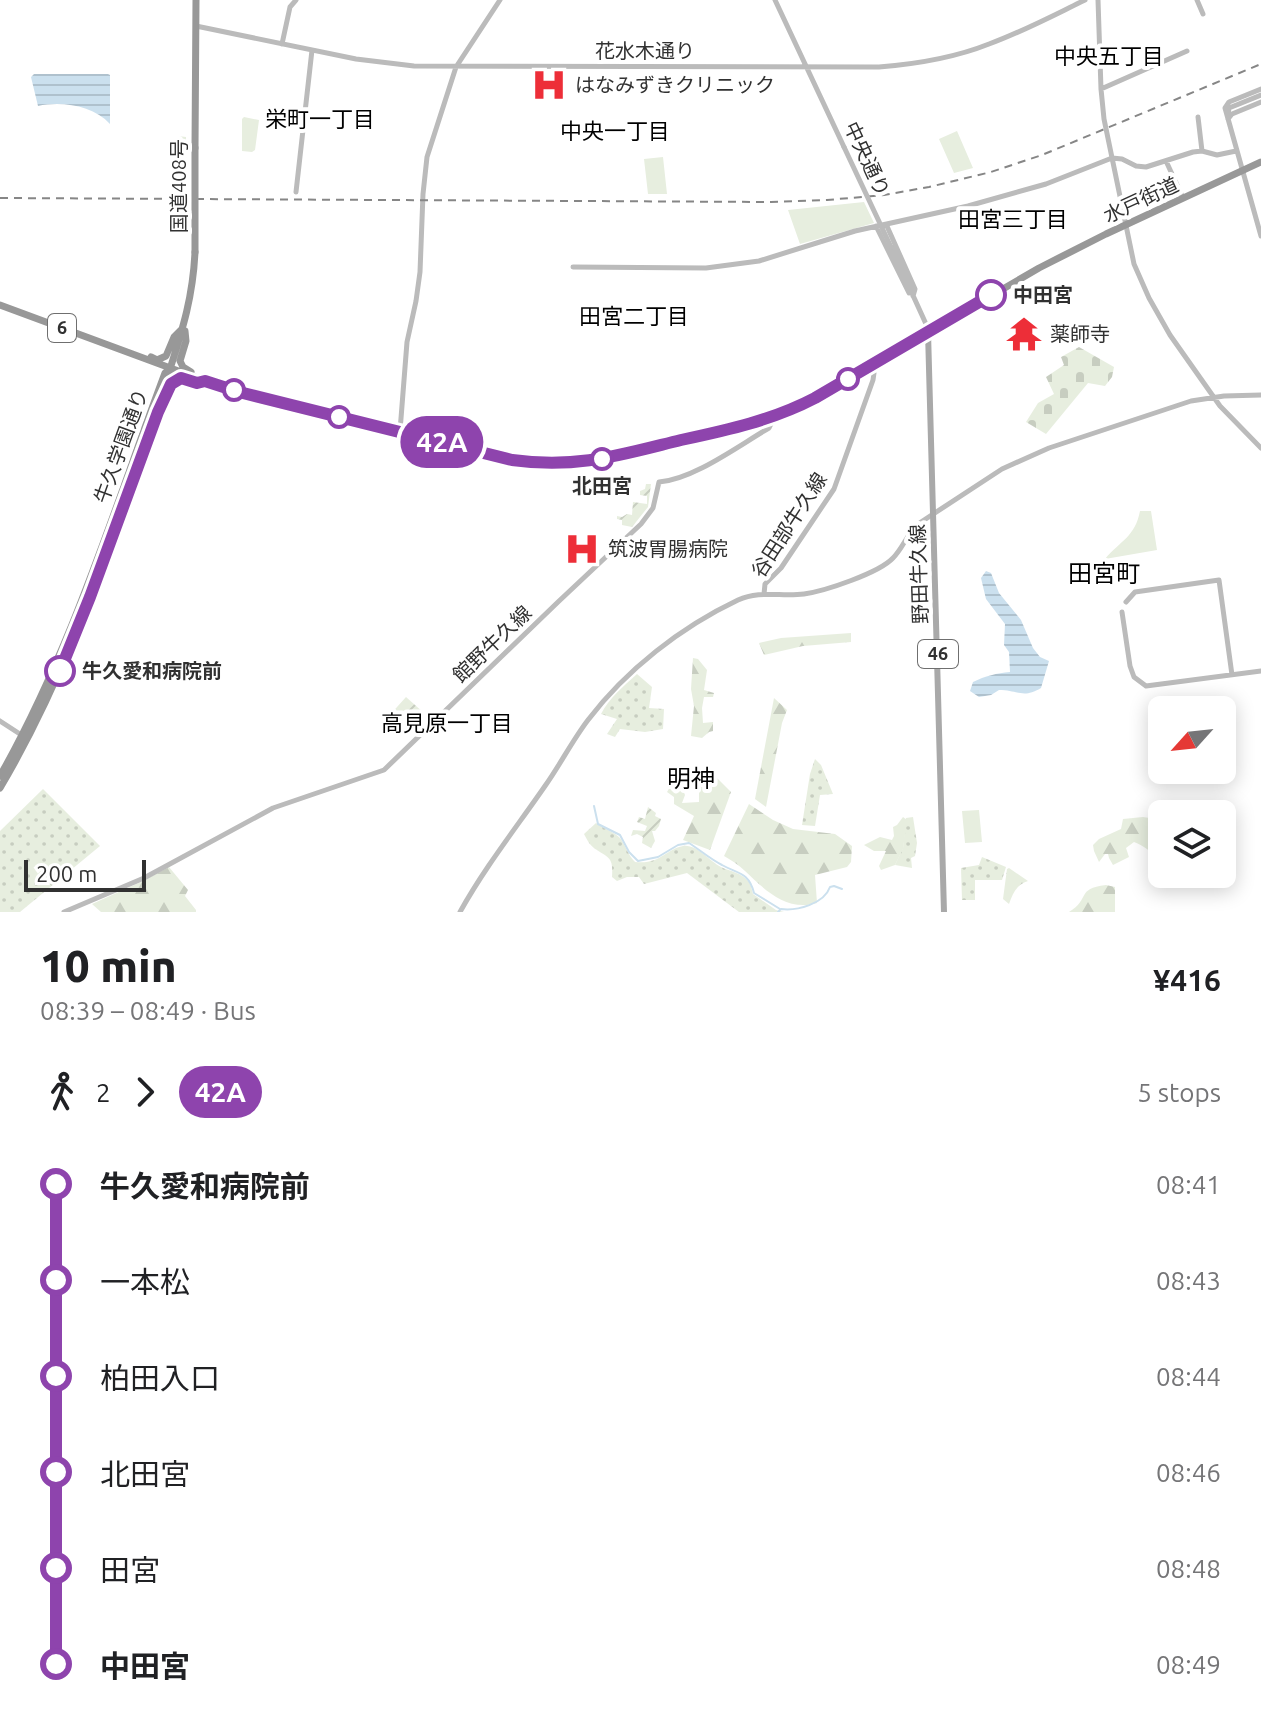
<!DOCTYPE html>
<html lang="en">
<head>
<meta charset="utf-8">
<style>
  :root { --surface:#fff; --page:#f6f6f6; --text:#202124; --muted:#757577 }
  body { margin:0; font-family:Ubuntu,"Noto Sans JP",sans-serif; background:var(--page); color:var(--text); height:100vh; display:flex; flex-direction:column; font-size:30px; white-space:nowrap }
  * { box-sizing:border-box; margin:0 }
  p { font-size:26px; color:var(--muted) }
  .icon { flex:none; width:44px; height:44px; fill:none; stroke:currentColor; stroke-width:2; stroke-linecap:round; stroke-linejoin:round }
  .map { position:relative; height:912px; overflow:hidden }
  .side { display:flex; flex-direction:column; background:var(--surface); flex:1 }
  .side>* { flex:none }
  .badge { padding:0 16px; border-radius:26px; font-size:28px; line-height:52px }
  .needle { width:52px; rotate:243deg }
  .buttons { position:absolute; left:1148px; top:696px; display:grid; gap:16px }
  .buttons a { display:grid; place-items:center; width:88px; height:88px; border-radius:12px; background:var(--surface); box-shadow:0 4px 20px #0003; font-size:40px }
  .scale { position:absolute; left:24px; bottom:20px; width:122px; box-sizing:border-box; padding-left:8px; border:4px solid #313131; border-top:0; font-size:22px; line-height:28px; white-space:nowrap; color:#313131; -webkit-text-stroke:6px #fff; paint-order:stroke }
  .map>.badge { position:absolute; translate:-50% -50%; box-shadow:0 0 0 4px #fff }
  .legs { display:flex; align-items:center; gap:12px; height:88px; padding:0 40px; font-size:26px }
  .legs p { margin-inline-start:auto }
  .overview { display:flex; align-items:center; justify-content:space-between; height:136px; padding:0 40px }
  h1 { font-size:44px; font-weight:800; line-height:60px }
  ul { padding:0 40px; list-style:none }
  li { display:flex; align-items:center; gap:28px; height:96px; font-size:30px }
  li i { display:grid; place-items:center; width:12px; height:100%; margin:0 10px; background:currentColor }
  li i::after { content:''; width:20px; height:20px; margin:-10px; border:6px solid; border-radius:50%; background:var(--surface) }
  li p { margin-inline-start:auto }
  li:first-child i { background:linear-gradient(#0000 50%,currentColor 0) }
  li:last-child i { background:linear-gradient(currentColor 50%,#0000 0) }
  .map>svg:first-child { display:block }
  .grass { fill:url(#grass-dots) }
  .forest { fill:url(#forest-firs) }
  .cemetery { fill:url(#cemetery-stones) }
  .park { fill:#e7eedf }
  .garden { fill:url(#garden-furrows) }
  .water { fill:url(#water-rules) }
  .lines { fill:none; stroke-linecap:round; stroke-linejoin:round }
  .stream { stroke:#cbe0ee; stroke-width:2 }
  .secondary { stroke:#bbb; stroke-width:5 }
  .primary { stroke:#a9a9a9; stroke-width:6 }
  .highway { stroke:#989898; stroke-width:7 }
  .rail { stroke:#868686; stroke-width:2; stroke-dasharray:8 6; stroke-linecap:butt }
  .secondary-bridge { stroke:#bbb; stroke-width:5 }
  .highway-bridge { stroke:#989898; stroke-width:7 }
  .line-1-casing { stroke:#fff; stroke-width:18 }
  .line-1 { stroke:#8e44ad; stroke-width:12 }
  .stop-1-dot { fill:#fff; stroke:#8e44ad; stroke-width:4 }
  .labels { text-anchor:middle; stroke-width:8; stroke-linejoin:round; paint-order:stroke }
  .shield { fill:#fff; stroke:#6f6f6f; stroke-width:2 }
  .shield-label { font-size:18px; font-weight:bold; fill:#313131 }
  .street-label { font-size:20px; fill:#313131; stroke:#fff }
  .poi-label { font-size:20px; fill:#313131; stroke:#fff; text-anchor:start }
  .stop-label { font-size:20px; font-weight:bold; fill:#313131; stroke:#fff; text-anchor:start }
  .neighbourhood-label { font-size:22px; fill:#000; stroke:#fff }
  .quarter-label { font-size:24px; fill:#000; stroke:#fff }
</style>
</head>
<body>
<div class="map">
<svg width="1261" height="912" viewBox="0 0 1261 912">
  <defs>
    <pattern id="grass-dots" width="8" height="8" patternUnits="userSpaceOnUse" patternTransform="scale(2)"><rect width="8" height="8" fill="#e7eedf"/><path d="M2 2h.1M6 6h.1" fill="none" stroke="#c7cdc0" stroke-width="1.8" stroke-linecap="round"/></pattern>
    <pattern id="forest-firs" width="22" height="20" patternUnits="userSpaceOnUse" patternTransform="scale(2)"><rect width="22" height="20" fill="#e7eedf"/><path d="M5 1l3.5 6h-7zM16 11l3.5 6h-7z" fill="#c7cdc0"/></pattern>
    <pattern id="cemetery-stones" width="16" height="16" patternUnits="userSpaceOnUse" patternTransform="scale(2)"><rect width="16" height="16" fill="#e7eedf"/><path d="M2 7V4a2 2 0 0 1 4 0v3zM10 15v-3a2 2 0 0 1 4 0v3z" fill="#c7cdc0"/></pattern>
    <pattern id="garden-furrows" width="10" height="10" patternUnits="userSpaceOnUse" patternTransform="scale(2)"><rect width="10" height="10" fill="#e7eedf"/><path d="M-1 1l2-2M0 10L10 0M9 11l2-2" fill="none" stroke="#c7cdc0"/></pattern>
    <pattern id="water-rules" width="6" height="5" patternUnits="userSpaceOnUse" patternTransform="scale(2)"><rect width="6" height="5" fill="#cbe0ee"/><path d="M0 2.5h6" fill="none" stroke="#afc1cd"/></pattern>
  </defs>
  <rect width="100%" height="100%" fill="#fff"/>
  <!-- grass -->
  <path class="grass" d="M637,674L652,687L649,708L664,709L663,729L645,732L620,729L615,737L607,734L617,719L601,714C609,698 624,686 637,674Z
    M815,759L821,765L833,794L820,795L815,826L802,825L810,774Z
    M43,789L100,846L20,912H0V831Z
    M913,817L917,843L915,856L911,858L912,868L895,865L903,848L906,818Z
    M596,823C603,828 616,833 620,838C626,846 628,855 635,862C660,865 666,849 683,846C697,844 709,861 721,867C731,872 741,872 749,882C751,885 752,890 753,894L776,910L784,912H739L687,873L644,884L639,877H627L617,881L612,877C613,859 611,859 597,850C591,847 587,840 584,834Z
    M982,857L1006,867L1002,880H975V900H962L961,868L979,865Z"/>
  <!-- forest -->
  <path class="forest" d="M851,633V642L803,646L764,655L759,643L781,638Z
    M693,658L698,659L707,670L704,690L714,693L713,697H704L702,708L703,723L713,722V731L709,732L702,738L691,736L694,706L691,689Z
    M774,698L787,710L782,723L766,807L755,799Z
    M694,771L698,776L710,773L713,774L731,792L710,850L683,840L694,816L674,804V797L667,792L670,787L674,786L683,790L685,795L682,803L699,802V789L691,784L685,786L682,778L683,775Z
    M749,804L773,820L793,829L835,834L852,846L851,862L847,867L815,875L817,903C786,912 764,889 745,871C739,865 731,860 724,856Z
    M903,817L907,820L903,849L895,865L881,870L879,866L886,851H874L864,845L880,837L892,840L894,836L893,827L897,825Z
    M1143,817L1162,820V856C1151,854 1144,845 1134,842L1126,848L1129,857L1113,865L1109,858L1108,854H1105L1099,862L1094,851L1093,845L1099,839L1121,829L1123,819Z
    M169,867L188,890L185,896L196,910V912H101L92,904L143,881Z
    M1009,868L1028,881C1016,885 1013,893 1009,904L1003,899L1007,869Z
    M1106,885L1115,887V912H1069C1091,899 1075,889 1106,885Z"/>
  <!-- cemetery -->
  <path class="cemetery" d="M1079,347L1114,367L1112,377L1105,386L1088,383L1046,434L1026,422L1038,403L1054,394L1046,377L1064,365L1061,357Z"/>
  <!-- park -->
  <path class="park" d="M244,117L259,120L255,150L252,152L242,151V119Z
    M957,131L973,168L954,173L939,139Z
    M178,136L186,137L187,186L184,189H178L176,187V138Z
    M663,157L667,194H648L644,159Z
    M864,202L874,223L800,244L788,210Z
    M1140,511H1151L1157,550L1105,559C1121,540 1135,537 1140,511Z
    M979,810L982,842L965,843L962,811Z"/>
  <!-- garden -->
  <path class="garden" d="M646,484H651L648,507L632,527L622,525V520L617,519V516L622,517L627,514L632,515L633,502L647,504V496L640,495V491L645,489Z
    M406,697L433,721L421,732L405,718L393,720L388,717Z
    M648,807L656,813L655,816L661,819L659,826L655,831H652L655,841L651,848L642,843L643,837L637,834L631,836L633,830L645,831L647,826L637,822L639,817L645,819Z"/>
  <!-- water -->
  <path class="water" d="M34,74H108L110,75V124C93,105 61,101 38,106L31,77Z
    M986,571L991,573L999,593L1021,620L1033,648L1040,657L1049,661L1041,688C1023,699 1018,690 999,690L991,695L979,697L970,691L973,682C985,676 997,673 1010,672L1009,652L1004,645L1005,624L986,599L981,578Z"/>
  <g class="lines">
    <!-- stream -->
    <path class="stream" d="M594,806L598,824L620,835L629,852L638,861L658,857L678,845L689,843C700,850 710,859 722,865C738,874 749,872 754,893L780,909
      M778,912L781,909C797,911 824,904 830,887L834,886L842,889"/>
    <!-- secondary -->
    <path class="secondary" d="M775,0L844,147
      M1098,0L1101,89L1104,119L1134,264L1149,298L1170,335L1220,406L1261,448
      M1197,0L1203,14
      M196,26L356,59L414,66L879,67C917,64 954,58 989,44C1022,32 1054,15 1085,0
      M282,44L290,7L296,0
      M1101,89L1187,51
      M1261,89L1229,102L1225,108L1261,236
      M1228,115L1229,108L1261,95
      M1198,117L1202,151
      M1228,119L1232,114L1261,102
      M1166,161L1183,198
      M296,192L312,50
      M886,224L915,289L913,296
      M876,226L909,293
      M891,247L926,324L928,332
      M573,267L706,268L759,261L855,231L968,206L1046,184L1112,158L1122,159L1136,166L1146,167L1193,152L1202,151L1217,155L1236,151
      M400,431L407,342L416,301L420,272L423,194L427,157L456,67L500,0
      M764,594L765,584L781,568L834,489L873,380L874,373L872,365
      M1126,602L1135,592L1219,580L1232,675
      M1122,612L1130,666L1134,677L1146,686L1261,671
      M0,721L23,736
      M64,912L144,878L273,808L384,770L558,602L641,524L653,508L659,482C694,479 738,446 769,428L772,422V417
      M460,912C485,867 516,828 545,786C560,765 572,741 588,720C626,670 681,627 738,600C760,590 781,597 804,594C825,591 879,573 893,558C903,548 907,534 918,524L1002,469L1049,448L1191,401L1224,396L1261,395"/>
    <!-- primary -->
    <path class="primary" d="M928,332L944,912"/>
    <!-- highway -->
    <path class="highway" d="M195,148L196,0
      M0,305L219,386L512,460C577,469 620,455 681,440C728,430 773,420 815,398L1039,268L1106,234L1261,162
      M185,331L186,341L180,361L183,367L191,372
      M151,357L157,360L166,356L174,337L181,330
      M0,776C72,649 114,509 165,373L170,369
      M0,788C70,670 111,540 158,412L171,375L170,369C183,328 193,296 195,252"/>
    <!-- rail -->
    <path class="rail" d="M0,198L771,202L827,200L884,195L929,187L991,172L1042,155L1261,64"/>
    <!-- secondary-bridge -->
    <path class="secondary-bridge" d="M844,147L891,247"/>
    <!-- highway-bridge -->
    <path class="highway-bridge" d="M195,252V148"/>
  </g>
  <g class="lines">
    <!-- line-1 casing -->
    <g class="line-1-casing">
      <path id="line-1" d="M60,671L90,597L158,412L171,384L181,378L197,383L205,381L239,392L512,460C577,469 620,455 681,440C728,430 773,420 815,398L991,295"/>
    </g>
    <!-- line-1 -->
    <use href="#line-1" class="line-1"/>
  </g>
  <!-- icons -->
  <defs>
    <g id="hospital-bare" transform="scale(2.76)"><path d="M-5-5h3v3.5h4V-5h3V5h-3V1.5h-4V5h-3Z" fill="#ed2e38" stroke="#fff" stroke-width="2.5" paint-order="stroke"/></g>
    <g id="temple-bare" transform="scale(2.76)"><path d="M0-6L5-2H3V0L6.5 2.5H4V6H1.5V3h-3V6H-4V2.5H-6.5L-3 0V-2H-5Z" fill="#ed2e38" stroke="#fff" stroke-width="2.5" paint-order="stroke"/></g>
  </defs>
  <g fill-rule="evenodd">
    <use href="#hospital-bare" x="549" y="85"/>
    <use href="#temple-bare" x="1024" y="334"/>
    <use href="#hospital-bare" x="582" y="549"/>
  </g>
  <!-- markers -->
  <g class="stop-1-dot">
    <circle cx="991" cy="295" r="14"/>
    <circle cx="848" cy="379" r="10"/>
    <circle cx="234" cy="390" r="10"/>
    <circle cx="339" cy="417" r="10"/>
    <circle cx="602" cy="459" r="10"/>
    <circle cx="60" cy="671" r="14"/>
  </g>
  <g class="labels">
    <!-- shield labels -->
    <g class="shield">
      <rect x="48" y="314" width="28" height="28" rx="6"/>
      <rect x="918" y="640" width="40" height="28" rx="6"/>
    </g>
    <g class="shield-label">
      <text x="62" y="334">6</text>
      <text x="938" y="660">46</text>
    </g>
    <!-- street labels -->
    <g class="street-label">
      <text x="645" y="58">花水木通り</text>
      <text transform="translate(867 159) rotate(65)" y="7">中央通り</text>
      <text transform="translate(179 186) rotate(-90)" y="7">国道408号</text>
      <text transform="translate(1141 200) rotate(-25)" y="7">水戸街道</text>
      <text transform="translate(121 446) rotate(-70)" y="7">牛久学園通り</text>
      <text transform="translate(789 525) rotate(-57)" y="7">谷田部牛久線</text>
      <text transform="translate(919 574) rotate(-92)" y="7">野田牛久線</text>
      <text transform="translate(492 644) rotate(-44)" y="7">館野牛久線</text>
    </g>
    <!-- poi labels -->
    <g class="poi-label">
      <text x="575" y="92">はなみずきクリニック</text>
      <text x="1050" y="341">薬師寺</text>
      <text x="608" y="556">筑波胃腸病院</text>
    </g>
    <!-- stop labels -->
    <g class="stop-label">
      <text x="1013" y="302">中田宮</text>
      <text x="602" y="493" text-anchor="middle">北田宮</text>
      <text x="82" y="678">牛久愛和病院前</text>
    </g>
    <!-- neighbourhood labels -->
    <g class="neighbourhood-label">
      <text x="1109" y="64">中央五丁目</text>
      <text x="320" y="127">栄町一丁目</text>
      <text x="615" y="139">中央一丁目</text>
      <text x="1013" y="227">田宮三丁目</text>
      <text x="634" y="324">田宮二丁目</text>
      <text x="447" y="731">高見原一丁目</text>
    </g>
    <!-- quarter labels -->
    <g class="quarter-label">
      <text x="1104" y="582">田宮町</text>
      <text x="691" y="787">明神</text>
    </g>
  </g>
</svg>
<div class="buttons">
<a><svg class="needle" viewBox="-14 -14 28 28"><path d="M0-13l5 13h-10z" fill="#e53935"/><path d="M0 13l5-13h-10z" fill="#757577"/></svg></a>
<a><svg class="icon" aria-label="layers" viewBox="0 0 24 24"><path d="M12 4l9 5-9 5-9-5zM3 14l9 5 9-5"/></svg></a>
</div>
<div class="scale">200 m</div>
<b class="badge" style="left:442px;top:442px;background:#8e44ad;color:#fff">42A</b>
</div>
<section class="side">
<div class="overview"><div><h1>10 min</h1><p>08:39 – 08:49 · Bus</p></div><b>¥416</b></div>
<div class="legs"><svg class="icon" aria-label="walk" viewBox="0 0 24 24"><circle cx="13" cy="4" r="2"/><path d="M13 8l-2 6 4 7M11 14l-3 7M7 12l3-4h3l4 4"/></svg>2<svg class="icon" aria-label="forward" viewBox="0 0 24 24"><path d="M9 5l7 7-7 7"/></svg><b class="badge" style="background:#8e44ad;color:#fff">42A</b><p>5 stops</p></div>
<ul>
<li><i style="color:#8e44ad"></i><b>牛久愛和病院前</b><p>08:41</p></li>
<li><i style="color:#8e44ad"></i><span>一本松</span><p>08:43</p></li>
<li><i style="color:#8e44ad"></i><span>柏田入口</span><p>08:44</p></li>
<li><i style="color:#8e44ad"></i><span>北田宮</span><p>08:46</p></li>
<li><i style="color:#8e44ad"></i><span>田宮</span><p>08:48</p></li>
<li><i style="color:#8e44ad"></i><b>中田宮</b><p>08:49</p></li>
</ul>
</section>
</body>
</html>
